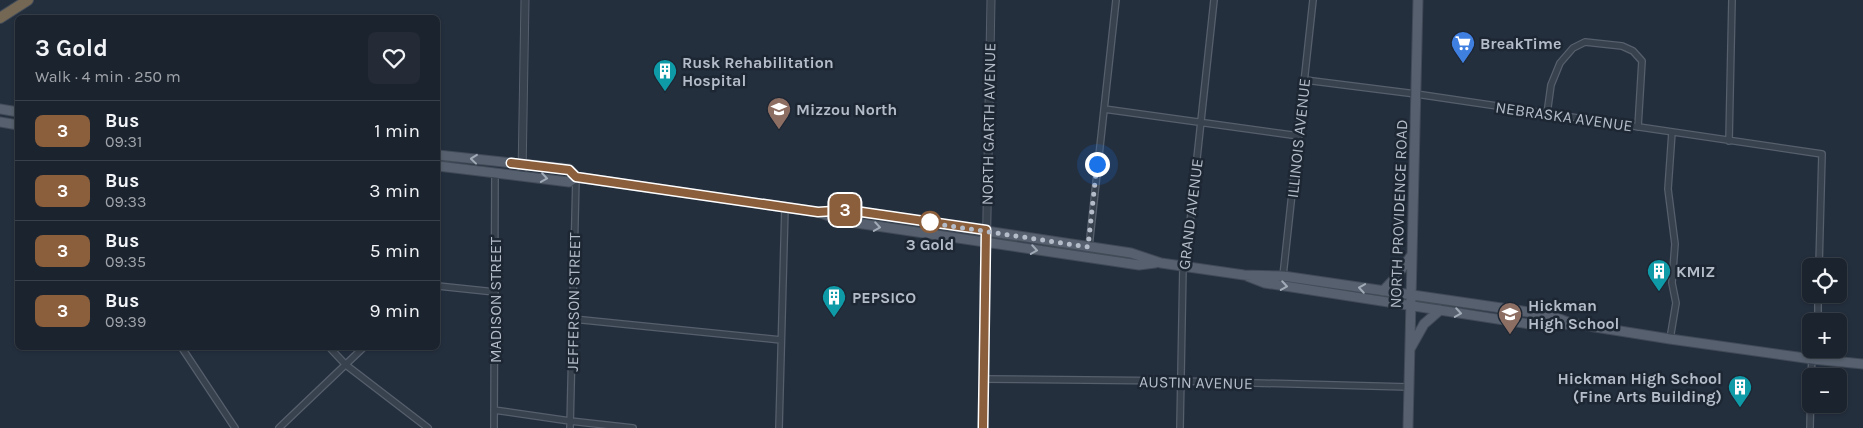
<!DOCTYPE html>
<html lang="en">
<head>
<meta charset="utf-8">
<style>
  :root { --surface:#1b232e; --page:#242b36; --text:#f1f3f6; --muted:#a0a4aa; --line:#39404a }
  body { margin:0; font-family:Karla,sans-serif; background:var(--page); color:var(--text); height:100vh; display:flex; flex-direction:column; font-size:19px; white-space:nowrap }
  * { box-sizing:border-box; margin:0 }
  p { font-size:16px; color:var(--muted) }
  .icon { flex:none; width:28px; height:28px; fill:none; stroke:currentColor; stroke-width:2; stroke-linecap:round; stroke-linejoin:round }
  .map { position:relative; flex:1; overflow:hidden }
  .drawer { position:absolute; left:15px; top:15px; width:425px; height:335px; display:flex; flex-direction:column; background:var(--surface); border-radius:8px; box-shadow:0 1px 4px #0004,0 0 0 1px var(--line) }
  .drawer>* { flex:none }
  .badge { padding:0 10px; border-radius:8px; font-size:18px; line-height:32px }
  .controls { position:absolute; left:1802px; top:258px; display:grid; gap:10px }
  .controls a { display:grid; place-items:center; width:45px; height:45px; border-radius:8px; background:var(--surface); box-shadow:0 1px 4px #0004,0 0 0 1px var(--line); font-size:25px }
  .you { position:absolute; width:25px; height:25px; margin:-12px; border:4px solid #fff; border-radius:50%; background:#1a73e8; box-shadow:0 0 0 8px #1a73e833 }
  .map>.badge { position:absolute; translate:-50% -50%; box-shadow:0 0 0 2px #fff }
  .round { display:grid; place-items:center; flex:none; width:52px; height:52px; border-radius:8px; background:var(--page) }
  .summary { display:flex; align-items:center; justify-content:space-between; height:85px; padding:0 20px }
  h1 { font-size:24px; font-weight:700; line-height:38px }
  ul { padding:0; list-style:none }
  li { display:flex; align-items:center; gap:15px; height:60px; padding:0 20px; border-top:1px solid var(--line) }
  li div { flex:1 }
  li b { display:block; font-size:19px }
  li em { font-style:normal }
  li .badge { min-width:55px; font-weight:700; text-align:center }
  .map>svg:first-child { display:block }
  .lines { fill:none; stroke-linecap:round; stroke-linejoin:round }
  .minor-casing { stroke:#565f6c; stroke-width:8 }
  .tertiary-casing { stroke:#565f6c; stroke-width:9 }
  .primary-casing { stroke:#414a57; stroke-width:11 }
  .motorway-casing { stroke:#434c59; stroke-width:12 }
  .minor { stroke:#38414e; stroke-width:5.5 }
  .tertiary { stroke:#38414e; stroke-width:7 }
  .primary { stroke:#56606e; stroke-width:9 }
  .motorway { stroke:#746855; stroke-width:10 }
  .oneway { stroke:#a1aab7 }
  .line-casing { stroke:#fff; stroke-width:11 }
  .line { stroke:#8b5e3c; stroke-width:8 }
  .walk { stroke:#b4bcc9; stroke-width:5; stroke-dasharray:0 9 }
  .stop-dot { fill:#fff; stroke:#8b5e3c; stroke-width:2.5 }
  .labels { text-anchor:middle; stroke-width:5; stroke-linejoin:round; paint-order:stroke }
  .poi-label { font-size:16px; font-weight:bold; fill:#b4bcc9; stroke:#1d2633; text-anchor:start }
  .street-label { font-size:16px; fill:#b4bcc9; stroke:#1d2633 }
  .stop-label { font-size:16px; font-weight:bold; fill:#b4bcc9; stroke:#1d2633 }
</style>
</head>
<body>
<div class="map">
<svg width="1863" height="428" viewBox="0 0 1863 428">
  <rect width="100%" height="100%" fill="#242f3e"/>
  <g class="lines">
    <!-- minor casing -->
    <g class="minor-casing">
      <path id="minor" d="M1305,80L1416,94L1822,154L1819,266
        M1104,109L1299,136
        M1547,114L1551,85L1560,63L1573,48L1585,42L1622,46L1633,51L1642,61L1638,127
        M1729,141L1732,0
        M1089,247L1116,0
        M1283,276L1313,0
        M438,286L495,292
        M573,319L781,340
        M1818,321V294
        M1670,339L1676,303L1672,283L1675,244L1668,189L1672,132
        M182,348L235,428
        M330,348L346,365L428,428
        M1817,360V349
        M1811,376L1812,359
        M984,379L1180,381L1409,387
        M494,410L570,421L633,428
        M279,428L363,348
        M494,428L495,172
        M570,428L576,177
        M779,428L785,207
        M1180,428L1183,266L1187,251L1214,0
        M1810,428L1811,380"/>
    </g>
    <!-- tertiary casing -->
    <g class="tertiary-casing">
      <path id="tertiary" d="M522,175L525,0
        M983,428L991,0"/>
    </g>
    <!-- primary casing -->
    <g class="primary-casing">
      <path id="primary" d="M0,109L18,112
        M0,122L18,125
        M438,155L569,169L576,177L818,212L843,221L1139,265L1155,263
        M438,166L569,182L576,177
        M818,212L848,210L1131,253L1161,263L1244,275L1283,276L1549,315L1570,323L1670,339L1812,359L1863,364
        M1247,276L1265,283L1529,324L1548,326L1567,324
        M1383,291L1395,278L1411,256
        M1410,349L1424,324L1440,310
        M1408,428L1418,0"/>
    </g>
    <!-- motorway casing -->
    <g class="motorway-casing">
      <path id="motorway" d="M0,18L28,0"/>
    </g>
    <!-- minor -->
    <use href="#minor" class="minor"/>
    <!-- tertiary -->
    <use href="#tertiary" class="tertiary"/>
    <!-- primary -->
    <use href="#primary" class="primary"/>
    <!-- motorway -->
    <use href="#motorway" class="motorway"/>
  </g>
  <!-- one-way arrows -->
  <defs><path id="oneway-chevron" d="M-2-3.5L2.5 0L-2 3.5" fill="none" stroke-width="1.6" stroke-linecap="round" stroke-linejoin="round" transform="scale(1.25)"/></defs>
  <g class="oneway">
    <use href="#oneway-chevron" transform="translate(474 159) rotate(-174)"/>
    <use href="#oneway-chevron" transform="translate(544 178) rotate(8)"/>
    <use href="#oneway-chevron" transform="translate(877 227) rotate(9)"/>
    <use href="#oneway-chevron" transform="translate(1034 250) rotate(9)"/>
    <use href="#oneway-chevron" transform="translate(1284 286) rotate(9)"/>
    <use href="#oneway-chevron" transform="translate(1362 288) rotate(-171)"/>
    <use href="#oneway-chevron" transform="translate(1458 313) rotate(9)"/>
  </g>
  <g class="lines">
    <!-- line casing -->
    <g class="line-casing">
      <path id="line" d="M511,163L569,170L576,177L818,212L848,210L986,230L983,428"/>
    </g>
    <!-- line -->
    <use href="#line" class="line"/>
    <!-- walk -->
    <path class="walk" d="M930,222H924L1088,247L1097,164"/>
  </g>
  <!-- icons -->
  <defs>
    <g id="supermarket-pin" transform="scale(1.25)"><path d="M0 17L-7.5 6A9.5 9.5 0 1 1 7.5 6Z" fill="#3f7fe0" stroke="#1d2633"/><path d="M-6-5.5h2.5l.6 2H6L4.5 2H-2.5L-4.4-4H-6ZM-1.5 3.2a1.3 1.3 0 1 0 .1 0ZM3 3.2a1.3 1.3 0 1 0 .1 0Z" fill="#fff"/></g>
    <g id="building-pin" transform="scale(1.25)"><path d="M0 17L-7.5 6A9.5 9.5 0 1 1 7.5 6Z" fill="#0f9aa8" stroke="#1d2633"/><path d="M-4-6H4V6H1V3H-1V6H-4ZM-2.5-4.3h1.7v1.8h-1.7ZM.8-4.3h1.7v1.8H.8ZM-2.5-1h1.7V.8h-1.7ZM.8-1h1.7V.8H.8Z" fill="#fff"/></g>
    <g id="university-pin" transform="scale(1.25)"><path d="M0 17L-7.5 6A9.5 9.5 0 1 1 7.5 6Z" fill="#8d6e63" stroke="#1d2633"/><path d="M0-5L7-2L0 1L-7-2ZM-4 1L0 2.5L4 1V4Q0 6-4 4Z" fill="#fff"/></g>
    <g id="school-pin" transform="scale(1.25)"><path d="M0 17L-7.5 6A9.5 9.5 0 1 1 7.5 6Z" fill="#8d6e63" stroke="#1d2633"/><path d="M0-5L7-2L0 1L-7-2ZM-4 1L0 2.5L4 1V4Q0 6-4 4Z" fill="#fff"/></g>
  </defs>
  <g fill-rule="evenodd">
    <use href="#supermarket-pin" x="1463" y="43"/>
    <use href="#building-pin" x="665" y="71"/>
    <use href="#university-pin" x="779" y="109"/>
    <use href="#building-pin" x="1659" y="271"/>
    <use href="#building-pin" x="834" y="297"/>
    <use href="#school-pin" x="1510" y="314"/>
    <use href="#building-pin" x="1740" y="387"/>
  </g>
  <!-- markers -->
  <circle class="stop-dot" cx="930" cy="222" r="10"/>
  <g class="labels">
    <!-- poi labels -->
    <g class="poi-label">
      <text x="1480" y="49">BreakTime</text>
      <text x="682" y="68">Rusk Rehabilitation<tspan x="682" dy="18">Hospital</tspan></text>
      <text x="796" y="115">Mizzou North</text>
      <text x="1676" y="277">KMIZ</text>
      <text x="852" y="303">PEPSICO</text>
      <text x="1528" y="311">Hickman<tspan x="1528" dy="18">High School</tspan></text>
      <text x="1722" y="384" text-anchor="end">Hickman High School<tspan x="1722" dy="18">(Fine Arts Building)</tspan></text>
    </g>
    <!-- street labels -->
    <g class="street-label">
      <text transform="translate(1564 116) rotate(8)" y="6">NEBRASKA AVENUE</text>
      <text transform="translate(988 124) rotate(-89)" y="6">NORTH GARTH AVENUE</text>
      <text transform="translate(1298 138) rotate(-84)" y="6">ILLINOIS AVENUE</text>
      <text transform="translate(1190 214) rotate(-83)" y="6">GRAND AVENUE</text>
      <text transform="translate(1398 214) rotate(-88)" y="6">NORTH PROVIDENCE ROAD</text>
      <text transform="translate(495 300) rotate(-90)" y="6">MADISON STREET</text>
      <text transform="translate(573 302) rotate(-89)" y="6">JEFFERSON STREET</text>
      <text transform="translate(1196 382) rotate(1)" y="6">AUSTIN AVENUE</text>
    </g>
    <!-- stop labels -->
    <g class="stop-label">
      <text x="930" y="250">3 Gold</text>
    </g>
  </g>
</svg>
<div class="controls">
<a><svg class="icon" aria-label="locate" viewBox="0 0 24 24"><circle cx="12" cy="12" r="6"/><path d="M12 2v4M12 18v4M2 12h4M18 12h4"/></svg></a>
<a>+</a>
<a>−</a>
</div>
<div class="you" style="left:1097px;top:164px"></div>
<b class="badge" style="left:845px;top:210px;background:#8b5e3c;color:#fff">3</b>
<section class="drawer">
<div class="summary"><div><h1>3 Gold</h1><p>Walk · 4 min · 250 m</p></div><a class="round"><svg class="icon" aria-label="heart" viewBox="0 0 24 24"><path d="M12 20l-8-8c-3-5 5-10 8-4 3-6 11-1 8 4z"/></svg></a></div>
<ul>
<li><span class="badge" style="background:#8b5e3c;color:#fff">3</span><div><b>Bus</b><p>09:31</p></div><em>1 min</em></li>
<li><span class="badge" style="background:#8b5e3c;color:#fff">3</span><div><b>Bus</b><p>09:33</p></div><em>3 min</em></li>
<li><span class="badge" style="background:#8b5e3c;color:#fff">3</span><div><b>Bus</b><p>09:35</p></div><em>5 min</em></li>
<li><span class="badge" style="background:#8b5e3c;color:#fff">3</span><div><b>Bus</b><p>09:39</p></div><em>9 min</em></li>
</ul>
</section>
</div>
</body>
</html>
